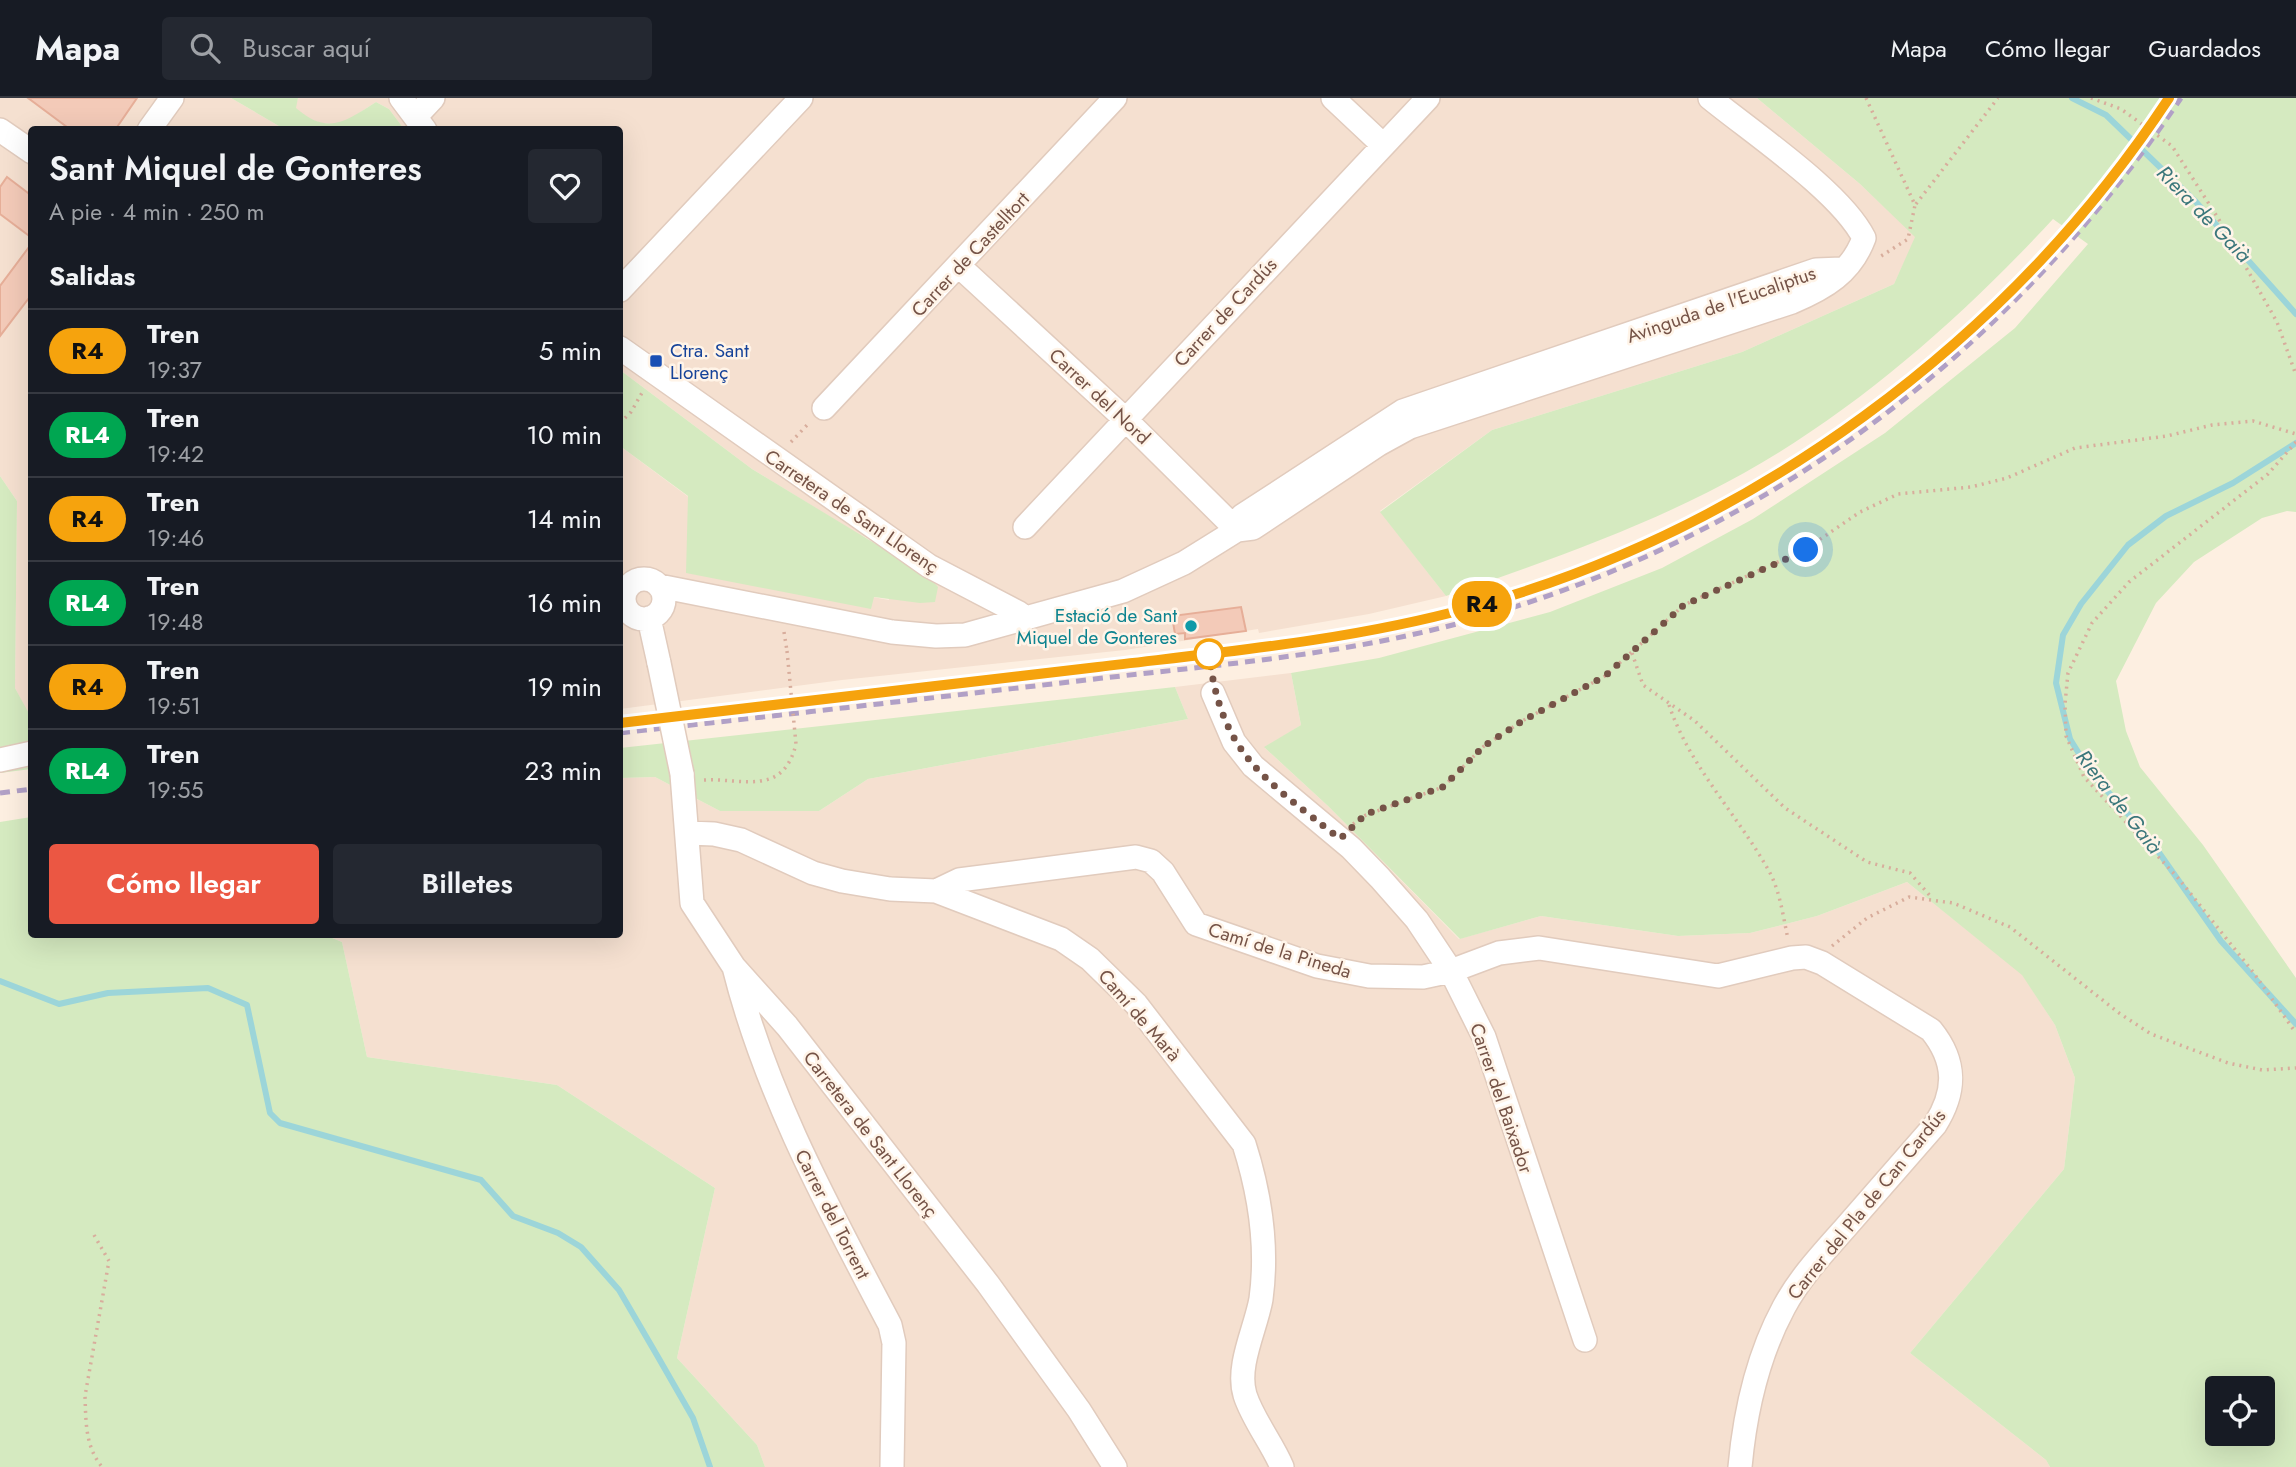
<!DOCTYPE html>
<html lang="es">
<head>
<meta charset="utf-8">
<style>
  :root { --surface:#171b24; --page:#242831; --text:#f1f3f6; --muted:#9ea1a6; --line:#363941; --accent:#eb5743 }
  body { margin:0; font-family:Jost,sans-serif; background:var(--page); color:var(--text); height:100vh; display:flex; flex-direction:column; font-size:26px; white-space:nowrap }
  * { box-sizing:border-box; margin:0 }
  p { font-size:23px; color:var(--muted) }
  .icon { flex:none; width:38px; height:38px; fill:none; stroke:currentColor; stroke-width:2; stroke-linecap:round; stroke-linejoin:round }
  .map { position:relative; flex:1; overflow:hidden }
  .side { position:absolute; left:28px; top:28px; width:595px; height:812px; display:flex; flex-direction:column; background:var(--surface); border-radius:7px; box-shadow:0 7px 28px #0002 }
  .side>* { flex:none }
  .badge { padding:0 14px; border-radius:23px; font-size:24px; line-height:46px }
  .buttons { position:absolute; left:2205px; top:1278px; display:grid; gap:14px }
  .buttons a { display:grid; place-items:center; width:70px; height:70px; border-radius:7px; background:var(--surface); box-shadow:0 7px 28px #0002; font-size:35px }
  .you { position:absolute; width:35px; height:35px; margin:-18px; border:5px solid #fff; border-radius:50%; background:#1a73e8; box-shadow:0 0 0 10px #1a73e833 }
  .map>.badge { position:absolute; translate:-50% -50%; box-shadow:0 0 0 4px #fff }
  h2 { padding:0 21px; font-size:26px; line-height:63px }
  .round { display:grid; place-items:center; flex:none; width:74px; height:74px; border-radius:7px; background:var(--page) }
  .head { display:flex; align-items:center; justify-content:space-between; height:119px; padding:0 21px }
  h1 { font-size:33px; font-weight:600; line-height:52px }
  .cta { display:flex; gap:14px; margin-top:auto; padding:14px 21px }
  .cta a { flex:1; height:80px; border-radius:7px; background:var(--accent); color:#fff; font-size:28px; font-weight:600; line-height:80px; text-align:center }
  .cta a+a { background:var(--page); color:var(--text) }
  ul { padding:0; list-style:none }
  li { display:flex; align-items:center; gap:21px; height:84px; padding:0 21px; border-top:2px solid var(--line) }
  li div { flex:1 }
  li b { display:block; font-size:26px }
  li em { font-style:normal }
  li .badge { min-width:77px; font-weight:700; text-align:center }
  header { display:flex; align-items:center; gap:42px; box-sizing:border-box; height:98px; padding:0 35px; background:var(--surface); border-bottom:2px solid var(--line) }
  header strong { font-size:33px }
  nav { display:flex; gap:38px; margin-inline-start:auto; font-size:24px }
  .search { width:490px; height:63px; background:var(--page); display:flex; align-items:center; gap:18px; box-sizing:border-box; padding:0 24px; border-radius:7px; color:var(--muted); font-size:26px }
  .map>svg:first-child { display:block }
  .residential { fill:#f5e0d0 }
  .green { fill:#d5eac0; fill-rule:evenodd }
  .lines { fill:none; stroke-linecap:round; stroke-linejoin:round }
  .stream { stroke:#9cd5d9; stroke-width:6 }
  .building { fill:#f3cab8; stroke:#e6ae98; stroke-width:2 }
  .minor-casing { stroke:#e1cbbd; stroke-width:26 }
  .path { stroke:#d8ad9c; stroke-width:3.5; stroke-dasharray:2 5; stroke-linecap:butt }
  .minor { stroke:#fff; stroke-width:23 }
  .rail { stroke:#b1a0c6; stroke-width:5; stroke-dasharray:10 7; stroke-linecap:butt }
  .minor-bridge-casing { stroke:#e1cbbd; stroke-width:26; stroke-linecap:butt }
  .path-bridge { stroke:#d8ad9c; stroke-width:3.5; stroke-dasharray:2 5; stroke-linecap:butt }
  .minor-bridge { stroke:#fff; stroke-width:23 }
  .line-casing { stroke:#fff; stroke-width:16 }
  .line { stroke:#f6a30d; stroke-width:10 }
  .walk { stroke:#755347; stroke-width:7; stroke-dasharray:0 12.6 }
  .transit-dot { fill:#1a4fb4; stroke:#fff4e8; stroke-width:2.5 }
  .culture-dot { fill:#0f9aa8; stroke:#fff4e8; stroke-width:2.5 }
  .stop-dot { fill:#fff; stroke:#f6a30d; stroke-width:3.5 }
  .labels { text-anchor:middle; stroke-width:5; stroke-linejoin:round; paint-order:stroke }
  .street-label { font-size:19px; fill:#755347; stroke:#fff4e8 }
  .transit-label { font-size:19px; fill:#164399; stroke:#fff4e8; text-anchor:start }
  .culture-label { font-size:19px; fill:#0d838f; stroke:#fff4e8; text-anchor:end }
  .water-label { font-size:21px; font-style:italic; fill:#3b777b; stroke:#fff4e8 }
</style>
</head>
<body>
<header>
<strong>Mapa</strong>
<div class="search"><svg class="icon" aria-label="search" viewBox="0 0 24 24"><circle cx="10" cy="10" r="6"/><path d="M15 15l6 6"/></svg>Buscar aquí</div>
<nav><a>Mapa</a><a>Cómo llegar</a><a>Guardados</a></nav>
</header>
<div class="map">
<svg width="2296" height="1369" viewBox="0 0 2296 1369">
  <rect width="100%" height="100%" fill="#fdefe1"/>
  <!-- residential -->
  <path class="residential" d="M0,0H231L284,31L32,32L31,621L15,590L17,403L0,378Z
    M298,0H1757L1860,86L1916,139L1894,186L1742,254L1492,332L1380,413L1446,498L1369,516L1259,535L1258,531L1125,552L842,582L620,611V348L702,409L857,496L889,502L875,443L860,437L752,371L620,272V32L404,31L389,11L376,4L350,21L336,26L321,25L307,20L295,10Z
    M1291,575L1301,627L1265,650L1328,708L1459,841L1541,818L1678,838L1750,835L1817,818L1907,784L2022,876L2055,927L2075,980L2064,1071L1910,1255L2046,1362L2050,1369H765L757,1347L677,1260L715,1090L557,987L367,959L342,844L325,837L620,836V680L655,679L720,713H819L868,681L1188,621L1175,589Z"/>
  <!-- green -->
  <path class="green" d="M231,0H298L296,10C328,38 346,23 376,4L389,11L404,31H284Z
    M1757,0H2296V414L2287,413L2262,420L2194,464L2156,505L2116,583L2126,633L2140,669L2203,747L2296,880V1369H2050L2046,1362L1910,1255L2064,1071L2075,980L2055,927L2022,877L1907,784L1817,818L1750,835L1678,838L1541,818L1460,841L1328,708L1264,649L1301,627L1291,575L1379,560L1550,514L1662,470L1753,421L1885,335L2015,230L2088,146L2053,121C1962,219 1861,309 1744,375C1649,428 1547,463 1446,498L1380,414L1492,332L1742,254L1894,186L1915,139L1860,86ZM2217,1290H2263V1335H2217Z
    M620,272L752,371L927,477L938,489L935,504L920,505L874,499L871,511L686,475L688,398L620,348Z
    M0,378L17,403L15,590L32,621L31,671L0,675Z
    M1175,589L1188,621L868,681L819,713H720L655,679L620,680V650Z
    M31,719L32,836L325,837L342,844L367,959L557,987L715,1090L677,1260L757,1347L765,1369H0V724Z"/>
  <g class="lines">
    <!-- stream -->
    <path class="stream" d="M2072,0L2106,17L2196,104L2296,216
      M2296,345L2233,385L2166,418L2128,447L2081,506L2063,537L2056,585L2070,641L2091,675L2146,736L2221,843L2296,926
      M0,883L59,906L108,895L208,890L247,907L270,1015L280,1025L481,1082L513,1118L558,1135L581,1149L619,1192L658,1259L693,1320L710,1369"/>
  </g>
  <!-- building -->
  <path class="building" d="M28,0H137L115,32H71Z
    M7,79L32,98V140L0,116V89Z
    M32,145V196L0,238V188Z
    M1241,509L1246,533L1185,541V535L1175,536L1172,518Z"/>
  <g class="lines">
    <!-- minor casing -->
    <g class="minor-casing">
      <path id="minor" d="M401,0L425,32
        M1333,0L1383,47
        M417,17L433,0
        M0,32L32,54
        M149,32L172,0
        M959,168L1125,321L1237,432
        M620,192L801,0
        M620,250L929,468L1019,515L1023,523
        M824,310L1115,0
        M1025,429L1428,0
        M1237,432L1242,418L1403,313L1816,172L1842,171
        M624 501a20 20 0 1 1 40 0a20 20 0 1 1-40 0Z
        M659,488L892,534L936,538L965,537L1123,493L1184,465L1237,432L1253,430L1379,346L1410,329L1792,204C1825,190 1851,175 1864,140C1841,94 1753,35 1710,0
        M649,520L659,565
        M1213,595L1234,644L1253,668L1351,750L1380,780L1417,822L1451,873L1484,939L1585,1242
        M0,662L32,655
        M682,676L692,805L734,869L787,928L988,1186L1079,1312L1115,1369
        M688,735L714,736L741,742L813,775L842,783L890,791L936,793L1061,841L1090,861L1136,906L1244,1046C1260,1096 1268,1149 1261,1201C1256,1230 1236,1268 1245,1297C1253,1322 1272,1345 1282,1369
        M936,793L959,782L1136,759L1151,763L1163,774L1196,826L1317,868L1369,878L1423,879L1451,873L1499,855L1539,850L1718,878L1792,860L1806,859L1822,865L1931,932C1957,964 1956,994 1935,1027C1905,1061 1876,1095 1846,1129C1824,1154 1800,1179 1784,1209C1757,1259 1745,1314 1740,1369
        M734,869C766,997 829,1111 890,1227L894,1245L892,1369"/>
    </g>
    <!-- path -->
    <path class="path" d="M1866,0L1915,107L1908,141L1878,160
      M2091,0L2121,11L2172,48L2218,120L2277,224L2296,277
      M1916,106L1998,0
      M620,325L631,314L643,293
      M791,344L810,324
      M2296,344L2268,376L2129,484L2092,525L2068,575L2065,606L2066,638L2084,679L2179,781L2253,874L2296,935
      M784,534L787,553
      M1632,555L1643,587L1695,623L1785,710L1867,764L1910,775L1932,800
      M1669,607C1690,669 1737,716 1769,773C1780,793 1783,818 1788,841
      M704,682C743,680 783,699 796,646
      M1353,726L1366,717L1443,689L1484,648L1524,622L1605,578L1684,507L1806,451L1860,414L1898,396L1971,389L2007,380L2075,350L2167,338L2212,327L2253,323L2296,336
      M1832,848L1867,820L1909,799L1953,805L2010,829L2119,915L2151,936L2228,965L2262,972L2296,970
      M94,1137L109,1163L85,1298C86,1324 85,1348 102,1369"/>
    <!-- minor -->
    <use href="#minor" class="minor"/>
    <!-- rail -->
    <path class="rail" d="M620,625L1326,541L1471,509L1543,487L1676,432L1742,397L1830,342L1936,263L2069,132L2088,109
      M620,635C781,617 942,599 1103,580C1228,566 1357,555 1478,520C1772,436 2011,252 2181,0
      M0,695L32,691"/>
    <!-- minor-bridge casing -->
    <g class="minor-bridge-casing">
      <path id="minor-bridge" d="M659,565L682,676"/>
    </g>
    <!-- path-bridge -->
    <path class="path-bridge" d="M787,553L796,646"/>
    <!-- minor-bridge -->
    <use href="#minor-bridge" class="minor-bridge"/>
  </g>
  <g class="lines">
    <!-- line casing -->
    <g class="line-casing">
      <path id="line" d="M620,625C779,607 938,588 1098,569C1222,554 1348,543 1469,510C1752,433 2008,244 2169,0"/>
    </g>
    <!-- line -->
    <use href="#line" class="line"/>
    <!-- walk -->
    <path class="walk" d="M1209,556C1221,657 1265,681 1340,741L1366,716L1443,689L1484,648L1524,622L1605,578L1684,507L1806,452"/>
  </g>
  <!-- markers -->
  <rect class="transit-dot" x="649" y="256" width="14" height="14" rx="3.5"/>
  <circle class="culture-dot" cx="1191" cy="528" r="7"/>
  <circle class="stop-dot" cx="1209" cy="556" r="14"/>
  <g class="labels">
    <!-- street labels -->
    <g class="street-label">
      <text transform="translate(970 156) rotate(-47)" y="7">Carrer de Castelltort</text>
      <text transform="translate(1721 206) rotate(-19)" y="7">Avinguda de l'Eucaliptus</text>
      <text transform="translate(1225 214) rotate(-47)" y="7">Carrer de Cardús</text>
      <text transform="translate(1100 298) rotate(43)" y="7">Carrer del Nord</text>
      <text transform="translate(852 413) rotate(34)" y="7">Carretera de Sant Llorenç</text>
      <text transform="translate(1280 852) rotate(17)" y="7">Camí de la Pineda</text>
      <text transform="translate(1140 917) rotate(49)" y="7">Camí de Marà</text>
      <text transform="translate(1502 1000) rotate(71)" y="7">Carrer del Baixador</text>
      <text transform="translate(871 1036) rotate(52)" y="7">Carretera de Sant Llorenç</text>
      <text transform="translate(1866 1106) rotate(-51)" y="7">Carrer del Pla de Can Cardús</text>
      <text transform="translate(833 1116) rotate(63)" y="7">Carrer del Torrent</text>
    </g>
    <!-- transit labels -->
    <g class="transit-label">
      <text x="670" y="259">Ctra. Sant<tspan x="670" dy="22">Llorenç</tspan></text>
    </g>
    <!-- culture labels -->
    <g class="culture-label">
      <text x="1177" y="524">Estació de Sant<tspan x="1177" dy="22">Miquel de Gonteres</tspan></text>
    </g>
    <!-- water labels -->
    <g class="water-label">
      <text transform="translate(2204 116) rotate(46)" y="7">Riera de Gaià</text>
      <text transform="translate(2119 704) rotate(52)" y="7">Riera de Gaià</text>
    </g>
  </g>
</svg>
<div class="buttons">
<a><svg class="icon" aria-label="locate" viewBox="0 0 24 24"><circle cx="12" cy="12" r="6"/><path d="M12 2v4M12 18v4M2 12h4M18 12h4"/></svg></a>
</div>
<div class="you" style="left:1806px;top:452px"></div>
<b class="badge" style="left:1482px;top:506px;background:#f6a30d;color:#111">R4</b>
<section class="side">
<div class="head"><div><h1>Sant Miquel de Gonteres</h1><p>A pie · 4 min · 250 m</p></div><a class="round"><svg class="icon" aria-label="heart" viewBox="0 0 24 24"><path d="M12 20l-8-8c-3-5 5-10 8-4 3-6 11-1 8 4z"/></svg></a></div>
<h2>Salidas</h2>
<ul>
<li><span class="badge" style="background:#f6a30d;color:#111">R4</span><div><b>Tren</b><p>19:37</p></div><em>5 min</em></li>
<li><span class="badge" style="background:#00a651;color:#fff">RL4</span><div><b>Tren</b><p>19:42</p></div><em>10 min</em></li>
<li><span class="badge" style="background:#f6a30d;color:#111">R4</span><div><b>Tren</b><p>19:46</p></div><em>14 min</em></li>
<li><span class="badge" style="background:#00a651;color:#fff">RL4</span><div><b>Tren</b><p>19:48</p></div><em>16 min</em></li>
<li><span class="badge" style="background:#f6a30d;color:#111">R4</span><div><b>Tren</b><p>19:51</p></div><em>19 min</em></li>
<li><span class="badge" style="background:#00a651;color:#fff">RL4</span><div><b>Tren</b><p>19:55</p></div><em>23 min</em></li>
</ul>
<div class="cta"><a>Cómo llegar</a><a>Billetes</a></div>
</section>
</div>
</body>
</html>
